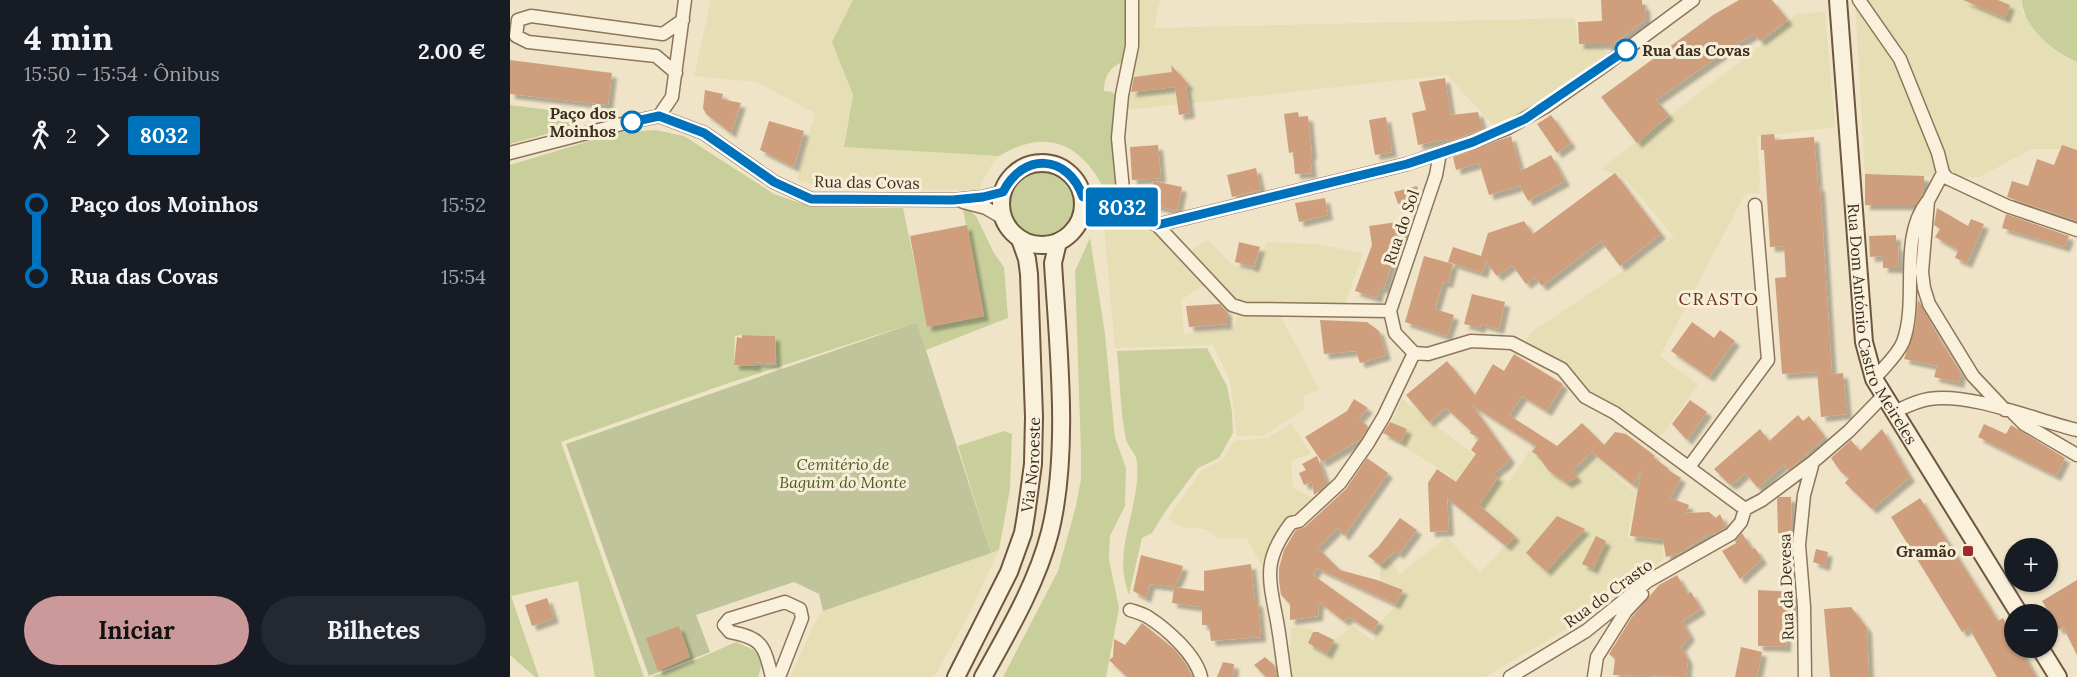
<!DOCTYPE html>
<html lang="pt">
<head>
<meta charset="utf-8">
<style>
  :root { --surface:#171b24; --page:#242831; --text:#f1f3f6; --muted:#9ea1a6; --accent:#cc999b }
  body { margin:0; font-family:Lora,serif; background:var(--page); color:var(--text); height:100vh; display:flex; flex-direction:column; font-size:22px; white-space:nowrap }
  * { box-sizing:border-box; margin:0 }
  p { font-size:20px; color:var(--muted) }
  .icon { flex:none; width:33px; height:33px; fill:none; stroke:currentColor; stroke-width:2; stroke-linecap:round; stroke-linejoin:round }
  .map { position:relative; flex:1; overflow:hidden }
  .drawer { display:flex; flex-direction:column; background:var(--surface); width:510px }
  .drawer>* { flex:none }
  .badge { padding:0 12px; border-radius:4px; font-size:21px; line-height:39px }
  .controls { position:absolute; left:1494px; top:538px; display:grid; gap:12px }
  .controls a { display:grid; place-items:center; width:54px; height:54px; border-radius:50%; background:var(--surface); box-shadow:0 2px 4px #0004; font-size:30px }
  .map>.badge { position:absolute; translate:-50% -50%; box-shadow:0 0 0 3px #fff }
  .legs { display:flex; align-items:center; gap:9px; height:66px; padding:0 24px; font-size:20px }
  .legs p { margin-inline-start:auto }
  .headline { display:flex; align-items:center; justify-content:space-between; height:102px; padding:0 24px }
  h1 { font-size:33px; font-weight:700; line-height:45px }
  .button { display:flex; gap:12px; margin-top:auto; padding:12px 24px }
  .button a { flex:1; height:69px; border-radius:36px; background:var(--accent); color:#111; font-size:24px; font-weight:700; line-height:69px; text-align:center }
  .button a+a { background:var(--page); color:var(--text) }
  ul { padding:0 24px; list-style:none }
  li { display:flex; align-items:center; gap:21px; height:72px; font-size:22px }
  li i { display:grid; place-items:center; width:9px; height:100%; margin:0 8px; background:currentColor }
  li i::after { content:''; width:15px; height:15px; margin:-8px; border:4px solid; border-radius:50%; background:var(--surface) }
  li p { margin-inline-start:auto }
  li:first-child i { background:linear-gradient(#0000 50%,currentColor 0) }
  li:last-child i { background:linear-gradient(currentColor 50%,#0000 0) }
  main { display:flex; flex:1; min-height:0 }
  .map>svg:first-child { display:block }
  .farmland { fill:#e6deb5 }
  .green { fill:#c9cf9b; fill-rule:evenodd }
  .cemetery { fill:#bfc49a }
  .building { fill:#cf9f7d; filter:url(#shadow) }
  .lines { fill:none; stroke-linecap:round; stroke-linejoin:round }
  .street-casing { stroke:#8d765c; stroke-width:15 }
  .secondary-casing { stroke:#6f573f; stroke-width:20 }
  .street { stroke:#faf1dc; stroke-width:12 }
  .secondary { stroke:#faf1dc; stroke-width:16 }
  .line-1-casing { stroke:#fff; stroke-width:14 }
  .line-1 { stroke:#0072bc; stroke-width:9 }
  .stop-1-dot { fill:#fff; stroke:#0072bc; stroke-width:3 }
  .poi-dot { fill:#9e2a2b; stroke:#f7eed8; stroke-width:2 }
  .labels { text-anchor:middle; stroke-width:6; stroke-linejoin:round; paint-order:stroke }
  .stop-label { font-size:16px; font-weight:bold; fill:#3d2e20; stroke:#f7eed8; text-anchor:start }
  .street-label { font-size:16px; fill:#3d2e20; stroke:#f7eed8 }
  .park-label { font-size:16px; font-style:italic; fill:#4d5a26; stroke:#f7eed8 }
  .poi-label { font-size:16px; font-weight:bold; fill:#3d2e20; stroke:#f7eed8; text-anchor:end }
  .neighbourhood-label { font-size:18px; letter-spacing:1.5px; fill:#6b2e1e; stroke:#f7eed8 }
</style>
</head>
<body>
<main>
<section class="drawer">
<div class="headline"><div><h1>4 min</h1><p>15:50 – 15:54 · Ônibus</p></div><b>2.00 €</b></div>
<div class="legs"><svg class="icon" aria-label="walk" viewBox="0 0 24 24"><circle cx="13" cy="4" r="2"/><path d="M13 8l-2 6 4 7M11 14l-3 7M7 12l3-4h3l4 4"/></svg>2<svg class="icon" aria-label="forward" viewBox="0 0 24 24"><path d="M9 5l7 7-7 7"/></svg><b class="badge" style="background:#0072bc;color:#fff">8032</b></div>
<ul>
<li><i style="color:#0072bc"></i><b>Paço dos Moinhos</b><p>15:52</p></li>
<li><i style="color:#0072bc"></i><b>Rua das Covas</b><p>15:54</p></li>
</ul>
<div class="button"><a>Iniciar</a><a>Bilhetes</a></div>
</section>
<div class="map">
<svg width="1567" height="677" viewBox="0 0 1567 677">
  <defs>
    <filter id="shadow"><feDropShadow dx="5" dy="5" stdDeviation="1.5" flood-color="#0004"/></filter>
  </defs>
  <rect width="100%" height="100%" fill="#f0e4c8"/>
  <!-- farmland -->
  <path class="farmland" d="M201,0H343L322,42L343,95L334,147L488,156L476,174L469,190L321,188L287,180L305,113L246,82L184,76Z
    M630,0H650L644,28L1065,18L1068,44L1094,49L1096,53L1023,107L984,126L937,75L617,110L621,83L628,51Z
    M1345,0H1512V12L1552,56L1567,62V149H1521L1470,177L1355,176Z
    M1315,12L1325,127L1247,137L1250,181L1249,194L1239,193L1234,196L1150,356L1188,385L1152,435L1146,436L1106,408L1077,393L1015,344L1020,333L1164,237L1116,180L1091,169L1250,46L1286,14Z
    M606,213L631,222L656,243L696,284L671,300L674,334L713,330L725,326L727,313L771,317L809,389L793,397L795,409L753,436H727L720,380L703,345L605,348L594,227Z
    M698,240L720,263L744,273L757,242L805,244L853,253L835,304H753L723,298L680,251Z
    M892,399L999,482L1023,445L1067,474L1084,457L1126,494L1117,538L1152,542L1154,558L1148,565L1127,574L1071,621L975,677H780L778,656L781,643V628L790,627L804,630L798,643L817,654L824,640L843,626L863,641L872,620L889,603L893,591L870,581V565L878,558L890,574L937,537L970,573L1004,536L952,492L938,474L876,435Z
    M781,423L801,454L781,461L783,488L807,499L791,513L775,520L772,528L759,547L755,572L736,538L709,539L695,529L670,527L658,518L691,471L712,460L724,441L757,438Z
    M489,550L456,620L424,677H280L308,616L313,611Z"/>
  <!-- green -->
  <path class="green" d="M343,0H619L620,20L614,61C600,67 594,76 594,91L602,92L605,95L603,149L606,183L604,185H592C567,140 533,130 489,156L334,147L343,95L322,42Z
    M1512,0H1567V62C1544,53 1512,26 1512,0Z
    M0,105L80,115L59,128L0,144Z
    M145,130L174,136L264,194L290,203L305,207L393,208L418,327L474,316L453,210H459L466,216L484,253L494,267L498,318L416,350L407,322L216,384L51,442L134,677H85L68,581L1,596L29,677H25L0,655V165L106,133ZM232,335L265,336L267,366L224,365L225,336Z
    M500 204a32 32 0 1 1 64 0a32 32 0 1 1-64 0Z
    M580,238L595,334L605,438L616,468L615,506L600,536L599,559L609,608L596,677H493L548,571L566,506L571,479V453L565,271Z
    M697,348L717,386L722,412L723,433L709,458L688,468L657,509L642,533L632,538L619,595C601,550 631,508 627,463C627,454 618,448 616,439C610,411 610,380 607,351Z
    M494,431L502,434L500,489L489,550L481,553L448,446Z
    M226,642L244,650L252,663L248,677H141L183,661Z"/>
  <!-- cemetery -->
  <path class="cemetery" d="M407,322L481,553L313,611L309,594L284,582L186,615L200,652L139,676L56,444Z"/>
  <!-- building -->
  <path class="building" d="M1091,0H1132V5H1135L1136,20L1099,47L1096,44H1069L1068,22L1092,21Z
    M1229,0H1262L1278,20L1250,41L1244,34L1219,49L1146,100L1159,115L1127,143L1091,97L1203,15Z
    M1453,0H1488L1500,5L1495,18Z
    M0,60L102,73L98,105L0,94Z
    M661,65L679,85L676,86L680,113L669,115L665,87L621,92L624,77L662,72Z
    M935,78L941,115L968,112L973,129L938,142L937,139L908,145L902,113L916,110L909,82Z
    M195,90L213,94L212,99L231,103L221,133L196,114L193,108Z
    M788,112L789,117L798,116L802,155H800L802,173L785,174L783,152L779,153L774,114Z
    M1041,115L1061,143L1047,153L1027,124Z
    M876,117L882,152L865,155L859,120Z
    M259,121L294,131L284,167L250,150Z
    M1264,134L1265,140L1304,137L1308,187L1310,186L1322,374L1333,373L1337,414L1311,417L1307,372L1272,374L1265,278L1276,277L1274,246L1260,247L1254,150H1251V135Z
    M1001,136L1011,171L1041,155L1055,181L1018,201L1010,186L979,195L969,163L946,170L943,157Z
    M648,145L651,178L622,180L620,147Z
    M1552,145L1567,150V221L1497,197L1502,181L1518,186L1527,159L1544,165Z
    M746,168L751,190L722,197L717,175Z
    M1105,173L1151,234L1110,266L1091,241L1032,286L1025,277L1016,284L1002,265L987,276L976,262L973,273L938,262L943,247L971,256L978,233L1014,221L1023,234Z
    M1355,174L1414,176V191L1406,205H1355Z
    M643,181L672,187L667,211L638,204Z
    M907,186L910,197L888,204L884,192Z
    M815,198L818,215L789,222L785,203Z
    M1427,208L1458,226L1461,219L1474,224L1457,263L1445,258L1448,250L1425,237L1430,229L1424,225Z
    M1496,214L1559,236L1555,247L1492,228Z
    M894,221L895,233L891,234L892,240L888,241L874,289L870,287L867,298L845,291L862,245L859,226Z
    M457,225L474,316L417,327L400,236Z
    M1386,235V246H1388L1389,268H1373V256L1360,257L1359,236Z
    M729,242L750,247L744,267L725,262Z
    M914,256L943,264L938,283L933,282L925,309L944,315L937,336L895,322Z
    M962,294L995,302L989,329L971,324L970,328L954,324Z
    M1408,299L1430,340L1451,373L1449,383L1424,377L1427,366L1394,359L1405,327Z
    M710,304L717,312V324L679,327L676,306Z
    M810,320L857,322L869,331L876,355L850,363L846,351L814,354Z
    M1182,322L1204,338L1210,330L1225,341L1199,377L1161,351Z
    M232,335L265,336L266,364L246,362V366L224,365L227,337L232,338Z
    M1004,354L1053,384L1037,411L1012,396L999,415L1047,446L1072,423L1094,445L1105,432L1116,434L1145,456L1143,457L1159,469L1158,470L1171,478L1160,498L1179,505L1176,513L1199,512L1206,518L1210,514L1216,527L1202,535L1200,533L1172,552L1156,557L1153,540L1120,536L1131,470L1123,485L1082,452L1062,471L1067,477L1057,483L1039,471L1027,455L1022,452L1026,446L962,405L1000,458L996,464L983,474L988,477L969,505L1005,536L996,546L937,498L939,531L920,532L918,483L927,469L946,482L966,454L961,450L969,438L960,433L961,431L936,408L919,422L896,395L937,361L965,395L983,364L994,371Z
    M844,399L858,408L849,418L858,427L851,439L812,462L795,437L837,411Z
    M1180,400L1197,412L1177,440L1162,424Z
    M1288,415L1293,421L1299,416L1315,437L1279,470L1273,465L1248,488L1235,473L1223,484H1219L1204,469L1250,429L1259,441Z
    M880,422L897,429L891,442L873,433Z
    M1474,424L1496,434L1501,425L1555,458L1546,476L1468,437Z
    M1372,429L1400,477L1362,509L1335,483L1339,478L1331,472L1321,458L1341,440L1350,451Z
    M807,456L817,484L804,495L802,482L794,485L789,473L796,470L792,464Z
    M857,458L878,473L834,536L828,528L808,548L830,570L867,580L893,590L885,604L807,568L803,575L869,622L862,631L839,617L834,621L809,602L808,616L780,620V604L771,595L769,581V568L774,550L786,530L795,527L836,489Z
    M1269,497H1281L1282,533H1268L1267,499Z
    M1410,498L1488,621L1493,618L1504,639V648H1510L1526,677H1487L1459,628L1452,632L1381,517Z
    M1047,516L1075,529L1036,571L1016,553Z
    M890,518L907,530L889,554L885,551L870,565L858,556L868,547Z
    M1232,533L1242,549L1245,548L1252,559L1230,579L1212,551L1226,543L1225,541Z
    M1086,536L1096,541L1083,569L1072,564Z
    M1306,549L1318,552L1315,566L1303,562Z
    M631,555L673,566L670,576L664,587L640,584L636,598L623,591Z
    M741,564L745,602H748L751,637L701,641L699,625H692V607L662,603L664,587L694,591V571Z
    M1167,575L1178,594L1181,592L1191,609L1172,621L1180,636L1171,647L1178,660L1176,677L1103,675L1105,659L1099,654L1122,617L1149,585Z
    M1567,580V655L1553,627L1549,630L1532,601Z
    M1248,590L1283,592L1282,616H1277L1276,647L1248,646Z
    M37,598L44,618L22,626L15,605Z
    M1341,607L1357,628L1359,677H1320L1314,609Z
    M632,623L664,649L676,664L682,677H617L599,660L603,657L604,639L615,645Z
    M169,626L180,657L148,671L136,638Z
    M803,632H808L824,640L817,654L798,643Z
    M1231,647L1252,652L1247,677H1225Z
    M755,657L765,666L767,677H756L744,665Z
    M713,662L724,664L723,677H707Z"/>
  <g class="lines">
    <!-- street casing -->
    <g class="street-casing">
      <path id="street" d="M1349,0L1390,59L1428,153L1433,173L1437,178L1497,206L1567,230
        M166,73L146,56L18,42L6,36L8,20L21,16L153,34L173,20
        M149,116L194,133L264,182L301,199L443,200L473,197L493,192
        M149,116L162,97L175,0
        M0,153L112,124L149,116
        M1433,173L1418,201L1412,272L1414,288L1419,304L1463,376L1495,410
        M573,197L590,203L609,206L647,225L897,164L963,142L998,128L1035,107L1098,63L1183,0
        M453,202L476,208L493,218
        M609,206L613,190L608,138L612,95L622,46V0
        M573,211L590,203
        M647,225L722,305L735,309L880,311L885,333L904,353L918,354L961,341L1002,343L1052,369L1075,397L1105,413L1235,509
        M880,311L926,175L930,153
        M1364,379C1374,367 1387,356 1393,342C1409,299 1388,239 1417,202
        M1384,412C1395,407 1406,401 1419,399C1460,392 1525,420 1567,430
        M1503,413L1514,424L1567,455
        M1179,467L1258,360L1245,205
        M620,610C626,612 633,614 638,617C657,629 686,655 691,677
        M262,677C254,646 253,638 220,632L214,625L219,619L275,602L290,609L292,618L269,677
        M775,677C772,657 770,636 766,616C758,575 754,559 781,523L789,521L830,483L858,443L874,416L904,353
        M1000,677L1076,631L1138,581L1221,534L1231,522L1235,509L1252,500L1303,462L1339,431L1374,395
        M1084,677L1087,657L1116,611L1132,594
        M1295,677L1294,607L1289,545L1294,495L1303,462"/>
    </g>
    <!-- secondary casing -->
    <g class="secondary-casing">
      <g id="secondary">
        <path id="s1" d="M1328,0L1354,342L1364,379L1510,615"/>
        <circle cx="532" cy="204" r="41"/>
        <path d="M1530,648L1548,677"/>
        <path id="s2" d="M446,677L499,572L513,533L516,515L523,464L524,417L519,274L517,259L510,239"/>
        <path d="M473,677C498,632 527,583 540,532C560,451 548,346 543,263L548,242"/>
      </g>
    </g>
    <!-- street -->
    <use href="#street" class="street"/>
    <!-- secondary -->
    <use href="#secondary" class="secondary"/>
  </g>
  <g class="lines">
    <!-- line-1 casing -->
    <g class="line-1-casing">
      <path id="line-1" d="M122,122L149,116L194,133L264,182L301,199L443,200L473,197L493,192C513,152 558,154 573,197L609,206L647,225L897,164L963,142L1015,119L1116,50"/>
    </g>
    <!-- line-1 -->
    <use href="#line-1" class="line-1"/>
  </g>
  <!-- markers -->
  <g class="stop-1-dot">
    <circle cx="1116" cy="50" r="10"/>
    <circle cx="122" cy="122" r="10"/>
  </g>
  <rect class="poi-dot" x="1452" y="545" width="12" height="12" rx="3"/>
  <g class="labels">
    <!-- stop labels -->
    <g class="stop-label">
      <text x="1132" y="56">Rua das Covas</text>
      <text x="106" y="119" text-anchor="end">Paço dos<tspan x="106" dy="18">Moinhos</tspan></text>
    </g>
    <!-- street labels -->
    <g class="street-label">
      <text transform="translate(357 182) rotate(1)" y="6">Rua das Covas</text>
      <text transform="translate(891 227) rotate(-71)" y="6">Rua do Sol</text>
      <text dy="6" stroke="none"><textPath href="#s1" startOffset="330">Rua Dom António Castro Meireles</textPath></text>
      <text dy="6" stroke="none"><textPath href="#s2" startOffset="228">Via Noroeste</textPath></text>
      <text transform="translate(1276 587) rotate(-92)" y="6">Rua da Devesa</text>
      <text transform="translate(1098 593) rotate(-36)" y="6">Rua do Crasto</text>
    </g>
    <!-- park labels -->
    <g class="park-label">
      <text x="333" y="470">Cemitério de<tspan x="333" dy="18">Baguim do Monte</tspan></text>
    </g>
    <!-- poi labels -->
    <g class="poi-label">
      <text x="1446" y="557">Gramão</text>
    </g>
    <!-- neighbourhood labels -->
    <g class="neighbourhood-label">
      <text x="1209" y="305">CRASTO</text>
    </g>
  </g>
</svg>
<div class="controls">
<a>+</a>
<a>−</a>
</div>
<b class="badge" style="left:612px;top:207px;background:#0072bc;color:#fff">8032</b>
</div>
</main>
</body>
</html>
